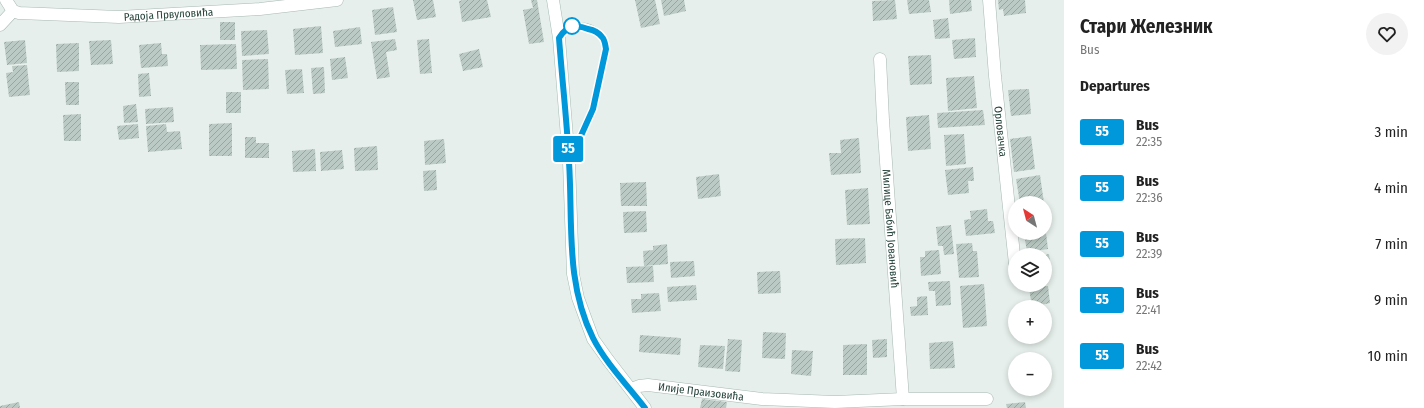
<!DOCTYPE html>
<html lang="en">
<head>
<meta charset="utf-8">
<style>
  :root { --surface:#fff; --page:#f2f2f2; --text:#222; --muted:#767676 }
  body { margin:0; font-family:"Fira Sans Condensed",sans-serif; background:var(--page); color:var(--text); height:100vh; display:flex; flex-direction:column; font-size:15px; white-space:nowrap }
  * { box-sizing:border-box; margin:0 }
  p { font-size:13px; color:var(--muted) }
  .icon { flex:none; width:22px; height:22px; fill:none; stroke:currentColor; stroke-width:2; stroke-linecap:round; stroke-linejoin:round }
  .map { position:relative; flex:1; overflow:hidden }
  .side { display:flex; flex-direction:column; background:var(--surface); width:360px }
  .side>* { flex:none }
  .badge { padding:0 8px; border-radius:3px; font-size:14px; line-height:26px }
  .needle { width:26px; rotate:324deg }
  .tools { position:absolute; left:1008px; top:196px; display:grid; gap:8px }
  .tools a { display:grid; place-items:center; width:44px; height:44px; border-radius:50%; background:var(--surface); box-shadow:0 2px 6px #0003; font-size:20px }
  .map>.badge { position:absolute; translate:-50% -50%; box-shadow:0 0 0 2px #fff }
  h2 { padding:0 16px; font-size:15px; line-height:36px }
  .round { display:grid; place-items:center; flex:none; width:42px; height:42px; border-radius:21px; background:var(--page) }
  .overview { display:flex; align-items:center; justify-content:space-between; height:68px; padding:0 16px }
  h1 { font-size:19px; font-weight:700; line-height:30px }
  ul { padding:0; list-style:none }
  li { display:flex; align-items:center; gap:12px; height:56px; padding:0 16px }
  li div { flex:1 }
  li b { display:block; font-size:15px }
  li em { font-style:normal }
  li .badge { min-width:44px; font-weight:700; text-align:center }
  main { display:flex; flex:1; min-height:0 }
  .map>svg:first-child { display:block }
  .building { fill:url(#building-hatch) }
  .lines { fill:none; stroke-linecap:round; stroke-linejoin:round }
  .lane-casing { stroke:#a8b8b2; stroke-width:8 }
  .street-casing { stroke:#a8b8b2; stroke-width:13 }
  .secondary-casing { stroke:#a4bbb3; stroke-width:13 }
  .lane { stroke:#fff; stroke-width:7 }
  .street { stroke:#fff; stroke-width:12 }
  .secondary { stroke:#fff; stroke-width:12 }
  .line-casing { stroke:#fff; stroke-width:9 }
  .line { stroke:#0098da; stroke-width:6 }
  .stop-dot { fill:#fff; stroke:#0098da; stroke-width:2 }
  .labels { text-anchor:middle; stroke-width:3.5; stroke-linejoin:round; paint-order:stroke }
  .street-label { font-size:11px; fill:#24423a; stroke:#f7fbf9 }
</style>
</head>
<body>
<main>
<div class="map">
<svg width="1064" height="408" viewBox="0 0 1064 408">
  <defs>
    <pattern id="building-hatch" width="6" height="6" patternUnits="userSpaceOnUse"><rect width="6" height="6" fill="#bbcac4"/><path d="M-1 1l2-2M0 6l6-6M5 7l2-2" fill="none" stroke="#98a6a0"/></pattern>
  </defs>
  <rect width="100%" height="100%" fill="#e6efeb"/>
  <!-- building -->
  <path class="building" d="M413,0H433L436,17L417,20Z
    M463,0H487L491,17L462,22L459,1Z
    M531,0H537L544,42L529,44L523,10L533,8Z
    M635,0H655L660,24L641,28Z
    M661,0H684L686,11L664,16Z
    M895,0L897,19L873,21L872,1Z
    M907,0H929L931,12L909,14Z
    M949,0H971L972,11L950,14Z
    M998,0H1025L1026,13L1004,16L1003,9L999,10Z
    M393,7L397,32L375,35L372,10Z
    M948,18L950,38L935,39L933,20Z
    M220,22H235V40H220Z
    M321,26L323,53L295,55L293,29Z
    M360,27L362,44L335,47L333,31Z
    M267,30L269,54L242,56L241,31Z
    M975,38L976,57L954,59L952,40Z
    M395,39L397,50L386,52L390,77L377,79L371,42Z
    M429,39L432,73L420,74L417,40Z
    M25,40L27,63L7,65L4,42Z
    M111,40L113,64L91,65L89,41Z
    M79,43V71L57,72L56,44Z
    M161,43L162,54H167L168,66L141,68L139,45Z
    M236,44L237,69L201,70L200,45Z
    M479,49L483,67L463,71L459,54Z
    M931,55L932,84L910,85L908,56Z
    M345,57L348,78L332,80L330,59Z
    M268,59L269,89L243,90L242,60Z
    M27,65L30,95L9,97L6,73L13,72L12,66Z
    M324,67L325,93L313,94L311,68Z
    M302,69L304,93L287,94L285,70Z
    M149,73L151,96L139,97L138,74Z
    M974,76L977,108L948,111L946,78Z
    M65,82H79V105H66Z
    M1029,89L1031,114L1011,116L1008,90Z
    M226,92H241V113H226Z
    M136,104L138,122L124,123L123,106Z
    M173,107L174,122L146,124L145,109Z
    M983,110L985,125L938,128L937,113Z
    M81,114V141H64L63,115Z
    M929,115L931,149L908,151L906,117Z
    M232,123V156H209V124Z
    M138,124L139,138L119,140L117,126Z
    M166,124L167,132L180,131L182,149L148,152L146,126Z
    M964,134L966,164L946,166L944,135Z
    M1031,136L1035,169L1014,172L1010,139Z
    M245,137H256V143H269V158H245Z
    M859,138L861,173L831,175L829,153H841L840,140Z
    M444,139L446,163L425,165L424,141Z
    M377,146L378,170L355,171L354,148Z
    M315,149L316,171L293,172L292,151Z
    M342,150L344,169L321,171L320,152Z
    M973,167L974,181H968L969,193L948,195L945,170Z
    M436,170L437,190L424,191L423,171Z
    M719,174L721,196L698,199L696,177Z
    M1040,175L1044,203H1020L1016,179Z
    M646,182L647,206H621L620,183Z
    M868,188L870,224L847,225L845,190Z
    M987,209L988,221H993L995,233L966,236L964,220L971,219L970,211Z
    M646,211L647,232L624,233L623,212Z
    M951,225L954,254L944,255L943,246H938L936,227Z
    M1024,233H1046L1048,249L1027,252Z
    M865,238L866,263L836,265L835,239Z
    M972,243L973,251H977L979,277L959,278L956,244Z
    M667,244L668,264L644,266L643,251L653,250V246Z
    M939,250L941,274L921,276L920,257H925V251Z
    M1049,254L1051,273L1045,274V255Z
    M694,261L695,276L671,278L670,262Z
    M653,266L654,282L627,283L626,267Z
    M780,271L781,293L758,294L757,272Z
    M950,281L951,305L936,306L935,291H929L928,282Z
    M984,284L987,326L963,328L960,286Z
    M696,285L697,300L668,302L667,287Z
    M1048,286L1050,303L1032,307L1029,288Z
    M659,293L661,311L632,313L631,299H641V294Z
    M927,296L928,315L911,316L910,307L917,306V297Z
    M763,332L786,333L785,359L762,358Z
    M640,335L681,338L680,355L639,352Z
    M728,339L742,340L740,372L725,371Z
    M887,339V357L873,358L872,340Z
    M953,341L955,368L930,369L929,343Z
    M867,344V375H843V345Z
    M700,345L725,346L723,369L698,367Z
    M792,350L813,351L811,376L791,374Z
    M702,399L727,402L726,408H700Z
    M19,402L20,408H0V406Z
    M1025,402L1026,408H1007L1006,404Z"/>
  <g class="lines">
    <!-- lane casing -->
    <g class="lane-casing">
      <path id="lane" d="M559,38C568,22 590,23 602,37C605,40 605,44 606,49L593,109L570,160"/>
    </g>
    <!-- street casing -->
    <g class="street-casing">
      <g id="street">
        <path id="s1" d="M6,0L13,11L19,13L119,17L260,9L337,0"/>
        <path id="s2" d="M989,0L995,76L1015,264"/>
        <path d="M0,25L13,11"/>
        <path id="s3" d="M880,59L883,120L903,399"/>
        <path id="s4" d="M631,389L639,386L648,385L762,399L835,402L903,399H987"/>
      </g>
    </g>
    <!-- secondary casing -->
    <g class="secondary-casing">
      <path id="secondary" d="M553,0L559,38L569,162L573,274L578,298L593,339L608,360L645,408"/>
    </g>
    <!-- lane -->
    <use href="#lane" class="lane"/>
    <!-- street -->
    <use href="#street" class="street"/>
    <!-- secondary -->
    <use href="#secondary" class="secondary"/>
  </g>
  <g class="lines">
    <!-- line casing -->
    <g class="line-casing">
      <path id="line" d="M575,149L593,109L606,49C605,44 605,40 602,37C599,33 593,30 588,29C576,24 566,26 559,38C562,79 567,121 569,162C573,221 565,282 593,338C605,362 628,386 645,408"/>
    </g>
    <!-- line -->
    <use href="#line" class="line"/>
  </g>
  <!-- markers -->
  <circle class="stop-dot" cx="572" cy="26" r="8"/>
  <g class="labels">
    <!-- street labels -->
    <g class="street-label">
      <text dy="4" stroke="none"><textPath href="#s1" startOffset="169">Радоја Првуловића</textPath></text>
      <text dy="4" stroke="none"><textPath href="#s2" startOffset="132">Орловачка</textPath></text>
      <text dy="4" stroke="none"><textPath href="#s3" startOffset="170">Милице Бабић Јовановић</textPath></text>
      <text dy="4" stroke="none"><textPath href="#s4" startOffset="71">Илије Праизовића</textPath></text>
    </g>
  </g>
</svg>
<div class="tools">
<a><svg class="needle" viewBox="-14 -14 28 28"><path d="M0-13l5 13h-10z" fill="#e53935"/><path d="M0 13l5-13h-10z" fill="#767676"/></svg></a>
<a><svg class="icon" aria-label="layers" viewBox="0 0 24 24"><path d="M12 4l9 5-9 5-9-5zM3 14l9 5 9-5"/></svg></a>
<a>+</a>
<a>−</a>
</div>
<b class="badge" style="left:568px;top:149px;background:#0098da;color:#fff">55</b>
</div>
<section class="side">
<div class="overview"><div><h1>Стари Железник</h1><p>Bus</p></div><a class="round"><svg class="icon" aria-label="heart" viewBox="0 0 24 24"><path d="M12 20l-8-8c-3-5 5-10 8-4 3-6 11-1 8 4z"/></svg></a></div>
<h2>Departures</h2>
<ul>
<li><span class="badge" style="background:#0098da;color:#fff">55</span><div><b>Bus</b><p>22:35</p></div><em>3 min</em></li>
<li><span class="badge" style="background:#0098da;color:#fff">55</span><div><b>Bus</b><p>22:36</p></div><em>4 min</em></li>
<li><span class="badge" style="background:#0098da;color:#fff">55</span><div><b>Bus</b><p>22:39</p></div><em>7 min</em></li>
<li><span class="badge" style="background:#0098da;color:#fff">55</span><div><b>Bus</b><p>22:41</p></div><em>9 min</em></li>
<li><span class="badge" style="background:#0098da;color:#fff">55</span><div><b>Bus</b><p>22:42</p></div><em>10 min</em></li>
</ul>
</section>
</main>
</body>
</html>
